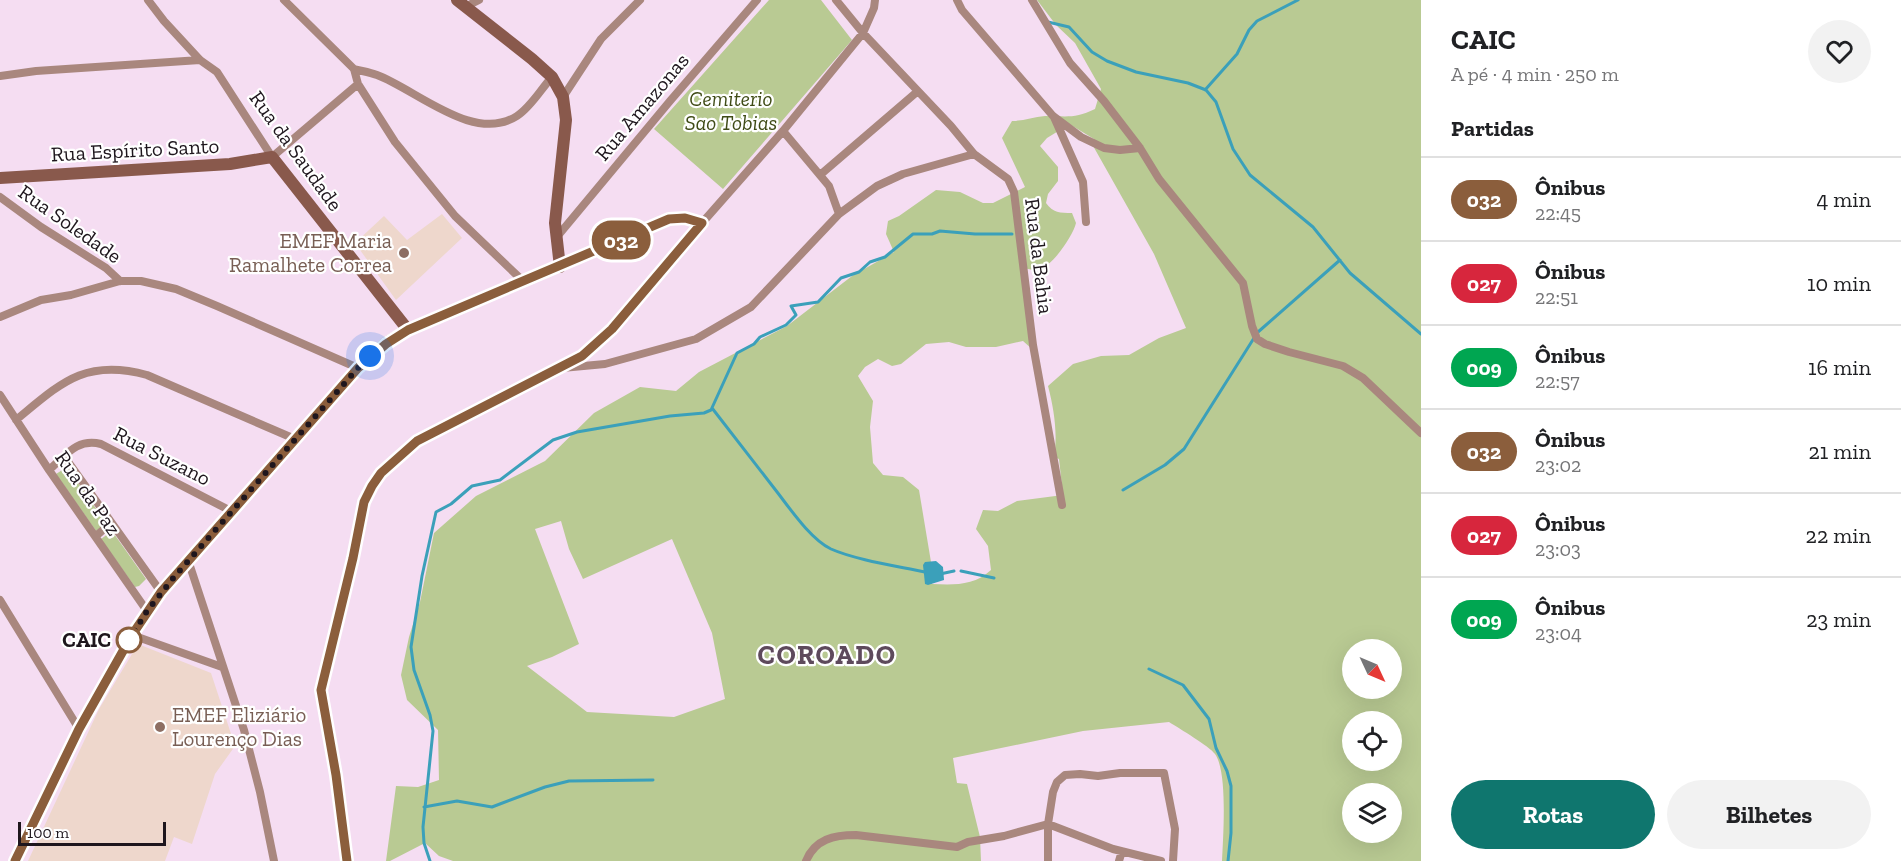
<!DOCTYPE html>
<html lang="pt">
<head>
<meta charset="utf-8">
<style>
  :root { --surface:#fff; --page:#f2f2f2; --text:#202124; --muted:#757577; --line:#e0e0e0; --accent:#0f766e }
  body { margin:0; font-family:"Zilla Slab",serif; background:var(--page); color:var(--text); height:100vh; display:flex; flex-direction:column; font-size:22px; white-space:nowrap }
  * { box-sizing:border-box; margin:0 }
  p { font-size:20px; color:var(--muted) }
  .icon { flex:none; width:33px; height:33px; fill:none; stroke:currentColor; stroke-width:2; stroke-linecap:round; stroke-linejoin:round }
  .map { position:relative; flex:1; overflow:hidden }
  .drawer { display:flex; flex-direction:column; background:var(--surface); width:480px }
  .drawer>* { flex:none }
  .badge { padding:0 12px; border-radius:20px; font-size:21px; line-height:39px }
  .needle { width:39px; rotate:134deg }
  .controls { position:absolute; left:1342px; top:639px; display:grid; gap:12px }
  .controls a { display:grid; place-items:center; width:60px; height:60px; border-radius:50%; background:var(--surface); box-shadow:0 6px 24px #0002; font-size:30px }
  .scale { position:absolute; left:18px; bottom:15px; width:148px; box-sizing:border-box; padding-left:6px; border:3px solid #1e161d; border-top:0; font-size:16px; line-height:21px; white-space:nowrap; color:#1e161d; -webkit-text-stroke:4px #fff; paint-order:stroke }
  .you { position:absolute; width:30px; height:30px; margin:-15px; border:4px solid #fff; border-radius:50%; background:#1a73e8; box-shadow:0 0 0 9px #1a73e833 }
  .map>.badge { position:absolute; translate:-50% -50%; box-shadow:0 0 0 3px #fff }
  h2 { padding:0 30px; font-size:22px; line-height:54px }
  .round { display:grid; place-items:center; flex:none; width:63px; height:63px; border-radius:32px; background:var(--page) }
  .headline { display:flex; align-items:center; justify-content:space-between; height:102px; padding:0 30px }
  h1 { font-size:28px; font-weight:700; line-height:45px }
  .primary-button { display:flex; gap:12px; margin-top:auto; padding:12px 30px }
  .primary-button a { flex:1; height:69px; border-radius:36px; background:var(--accent); color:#fff; font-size:24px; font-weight:700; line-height:69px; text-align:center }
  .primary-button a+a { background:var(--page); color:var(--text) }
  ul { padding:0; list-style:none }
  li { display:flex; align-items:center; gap:18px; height:84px; padding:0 30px; border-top:2px solid var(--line) }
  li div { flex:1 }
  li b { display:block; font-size:22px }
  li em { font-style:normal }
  li .badge { min-width:66px; font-weight:700; text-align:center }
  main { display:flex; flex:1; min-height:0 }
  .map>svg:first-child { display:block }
  .education { fill:#eed7cc }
  .green { fill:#b9ca93; fill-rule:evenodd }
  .water { fill:#3ba0ba }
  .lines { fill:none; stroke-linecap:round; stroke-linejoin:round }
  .stream { stroke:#3ba0ba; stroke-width:3 }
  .street { stroke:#a9877e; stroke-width:8 }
  .secondary { stroke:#89594c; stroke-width:12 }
  .line-casing { stroke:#fff; stroke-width:14 }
  .line { stroke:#8b5e3c; stroke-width:9 }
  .walk { stroke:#1e161d; stroke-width:6; stroke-dasharray:0 10.8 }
  .education-dot { fill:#8d6e63; stroke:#fff; stroke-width:2 }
  .stop-dot { fill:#fff; stroke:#8b5e3c; stroke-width:3 }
  .labels { text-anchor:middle; stroke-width:4.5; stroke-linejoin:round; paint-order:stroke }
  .park-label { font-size:21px; font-style:italic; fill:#3f4b16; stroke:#fff }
  .street-label { font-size:21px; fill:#1e161d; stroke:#fff }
  .education-label { font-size:21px; fill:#785e54; stroke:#fff; text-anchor:end }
  .stop-label { font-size:21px; font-weight:bold; fill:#1e161d; stroke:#fff; text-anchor:end }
  .district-label { font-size:27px; font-weight:bold; letter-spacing:1.5px; fill:#5e4a5c; stroke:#fff }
</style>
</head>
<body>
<main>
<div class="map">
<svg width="1421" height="861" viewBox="0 0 1421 861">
  <rect width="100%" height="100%" fill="#f5ddf2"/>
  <!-- education -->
  <path class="education" d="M442,214L462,238L396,300L355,243L384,216L407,240Z
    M138,644L211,673L235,746L215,774L192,844L174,837L165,861H28L99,709Z"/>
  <!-- green -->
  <path class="green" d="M769,0H821L852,40L723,189L654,129Z
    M1037,0H1421V861H1222C1223,838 1228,772 1215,754C1209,746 1180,729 1169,722L1083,731L953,758L957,783L967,784L980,837L981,861H453L439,856L425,843L390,861H386L396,786L418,787L439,780L438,730L407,700L401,675L409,637L420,602L434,533L476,496L545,461L594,413L640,387L676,391L699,372L787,326L852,276L894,252L886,234L888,221L899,216L936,190L960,192L983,203H993L1025,187L1002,138L1012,121C1023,121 1033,117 1045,116C1066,116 1075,119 1095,109L1101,89L1075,43L1056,25ZM1061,119L1094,139L1092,144L1154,254L1186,328L1159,338L1129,355L1101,356L1073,364L1048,386C1054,409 1058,434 1054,457L1059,459L1063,495L1017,501L998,511L983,510L976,529L988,546L991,570C974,586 953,585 932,584L933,574L919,490L903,477L883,475L873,463L870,427L873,401L858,376L865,367L878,359L892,366L901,364L926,344L949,342L966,347H996L1023,341L1032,349L1023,268C1028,269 1034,270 1038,270C1052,267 1073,236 1076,223L1072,213C1060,213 1053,213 1046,203L1048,194L1058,181V167L1040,146L1047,138L1060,130ZM561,521L569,549L583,579L672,539L712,633L725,699L674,717L587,712L527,666L552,657L579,644L535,529ZM1353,650H1392V688H1353ZM1353,722H1392V760H1353ZM1353,794H1392V832H1353Z
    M67,467L106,523L96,531L56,474Z
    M112,531L146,579L139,586L135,587L101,539Z"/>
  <!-- water -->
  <path class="water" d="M936,561L943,567L944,580L928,585L925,584L923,565L925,562Z"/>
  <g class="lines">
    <!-- stream -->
    <path class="stream" d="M1048,22L1069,27L1092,52L1107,61L1136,72L1188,83L1206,90L1216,102L1233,149L1250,175L1313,227L1350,273L1421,334
      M1205,90L1237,54L1249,30L1257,21L1298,0
      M1258,332L1340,260
      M712,408C733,435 754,462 774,488C789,507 810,539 831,549C856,560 897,566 925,572
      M1123,490L1165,465L1184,449L1254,338
      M961,571L994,578
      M940,574L954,571
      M1149,669L1183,685L1209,719L1216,748L1227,771L1231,786V833L1228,861
      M424,807L457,801L492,807L545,787L569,781L653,780
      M430,861L424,843L423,827L433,731L430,715L414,670L411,647L422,576L436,512L451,504L472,486L500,480L553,440L577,432L670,416L704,413L711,410L737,353L754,344L760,337L786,325L796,315L791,306L818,302L841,278L859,272L870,262L885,257L913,234H932L940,231L975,234H1012"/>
    <!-- street -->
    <path class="street" d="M148,0L164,21L200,60L217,72L272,157L358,84
      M284,0L354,69L358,84L395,142L455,216L523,281
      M836,0L863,33L951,126L974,154L1008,179L1014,192L1033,345L1062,505
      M957,0L962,10L1053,116L1081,137L1104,148L1120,150L1140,148
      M1032,0L1070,63L1104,101L1140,148L1159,179L1243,283L1252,326L1257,339L1265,344L1289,352L1343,366L1363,378L1421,433
      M465,7L479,0
      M354,69C361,71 369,72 377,75C417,90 474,144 517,116C531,107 541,89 552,77
      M0,76L36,71L200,60
      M563,97L601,39L640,0
      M1054,117L1083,182L1086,222
      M783,131L829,186L839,214
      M820,175L918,91
      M0,197L41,227L106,268L120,281
      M702,223L783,131L863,33L874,8L875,0
      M556,238L670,101L757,0
      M0,317L41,300L71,295L120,281H141L176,289L217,306L358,368
      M562,368L605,364L696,339L751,307L839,214L877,186L903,174L974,154
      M0,395L49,470L147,611
      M16,420C61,383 85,358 147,375L295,439
      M64,456L161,592
      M49,470C66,455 77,438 101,444L231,511
      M96,536L111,523
      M188,560L244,730L260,792L274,861
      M0,600L79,729
      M132,635L222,667
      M806,861C815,839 834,835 856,835L957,847L968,842L1004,836L1048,824L1113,849L1161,861
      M1048,861V824L1053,792L1057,782L1065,775L1080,774L1098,776L1120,773H1164L1175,829L1173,861
      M1119,861L1122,851"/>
    <!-- secondary -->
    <path class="secondary" d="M457,0L532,59L552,77L563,97L566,120L555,223L560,267
      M0,178L230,164L272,157L408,330
      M15,861L79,729L132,635L161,592L358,368L386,343L408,330L669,219L685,218L702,223L612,329L582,356L417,441L381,473L372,486L364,502L353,558L321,690L336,775L347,861"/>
  </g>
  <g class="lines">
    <!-- line casing -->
    <g class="line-casing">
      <path id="line" d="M15,861L79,729L132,635L161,592L358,368L386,344L408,330L669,219L685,218L702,223L612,329L582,356L417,441L381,473L372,486L364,502L353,558L321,690L336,775L347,861"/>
    </g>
    <!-- line -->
    <use href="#line" class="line"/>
    <!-- walk -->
    <path class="walk" d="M129,640L147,611L175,576L358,368L370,356"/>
  </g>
  <!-- markers -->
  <g class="education-dot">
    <circle cx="404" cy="253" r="6"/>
    <circle cx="160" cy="727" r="6"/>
  </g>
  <circle class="stop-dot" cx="129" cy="640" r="12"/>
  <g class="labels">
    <!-- park labels -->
    <g class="park-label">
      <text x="731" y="106">Cemiterio<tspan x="731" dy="24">Sao Tobias</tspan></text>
    </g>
    <!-- street labels -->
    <g class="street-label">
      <text transform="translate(642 107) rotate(-50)" y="7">Rua Amazonas</text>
      <text transform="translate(135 150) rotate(-3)" y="7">Rua Espírito Santo</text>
      <text transform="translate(296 151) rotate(54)" y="7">Rua da Saudade</text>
      <text transform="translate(70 224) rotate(35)" y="7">Rua Soledade</text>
      <text transform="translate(1039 256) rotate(83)" y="7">Rua da Bahia</text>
      <text transform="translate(162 456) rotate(27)" y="7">Rua Suzano</text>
      <text transform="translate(88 493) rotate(55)" y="7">Rua da Paz</text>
    </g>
    <!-- education labels -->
    <g class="education-label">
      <text x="392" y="248">EMEF Maria<tspan x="392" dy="24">Ramalhete Correa</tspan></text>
      <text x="172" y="722" text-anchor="start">EMEF Eliziário<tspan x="172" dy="24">Lourenço Dias</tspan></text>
    </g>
    <!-- stop labels -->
    <g class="stop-label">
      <text x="111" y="647">CAIC</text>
    </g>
    <!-- district labels -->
    <g class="district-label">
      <text x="827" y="664">COROADO</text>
    </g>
  </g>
</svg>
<div class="controls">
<a><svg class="needle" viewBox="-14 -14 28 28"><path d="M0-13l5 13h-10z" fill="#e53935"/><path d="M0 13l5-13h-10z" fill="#757577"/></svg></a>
<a><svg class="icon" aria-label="locate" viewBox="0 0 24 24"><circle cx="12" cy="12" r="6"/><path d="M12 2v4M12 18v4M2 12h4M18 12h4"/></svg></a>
<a><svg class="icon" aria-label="layers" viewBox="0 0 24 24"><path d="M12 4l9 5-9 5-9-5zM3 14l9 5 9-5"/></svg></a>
</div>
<div class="scale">100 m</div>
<div class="you" style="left:370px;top:356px"></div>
<b class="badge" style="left:621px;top:240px;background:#8b5e3c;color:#fff">032</b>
</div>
<section class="drawer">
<div class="headline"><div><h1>CAIC</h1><p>A pé · 4 min · 250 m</p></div><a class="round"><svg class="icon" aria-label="heart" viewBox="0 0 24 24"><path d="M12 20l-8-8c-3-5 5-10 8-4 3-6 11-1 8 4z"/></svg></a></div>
<h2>Partidas</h2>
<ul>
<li><span class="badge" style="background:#8b5e3c;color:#fff">032</span><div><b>Ônibus</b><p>22:45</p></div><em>4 min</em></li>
<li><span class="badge" style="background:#d7263d;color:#fff">027</span><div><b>Ônibus</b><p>22:51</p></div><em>10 min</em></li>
<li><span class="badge" style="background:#00a651;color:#fff">009</span><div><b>Ônibus</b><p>22:57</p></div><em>16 min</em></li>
<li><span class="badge" style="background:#8b5e3c;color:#fff">032</span><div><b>Ônibus</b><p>23:02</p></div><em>21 min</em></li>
<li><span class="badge" style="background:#d7263d;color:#fff">027</span><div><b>Ônibus</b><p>23:03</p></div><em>22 min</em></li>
<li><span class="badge" style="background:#00a651;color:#fff">009</span><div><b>Ônibus</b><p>23:04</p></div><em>23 min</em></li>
</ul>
<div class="primary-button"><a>Rotas</a><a>Bilhetes</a></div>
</section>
</main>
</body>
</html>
